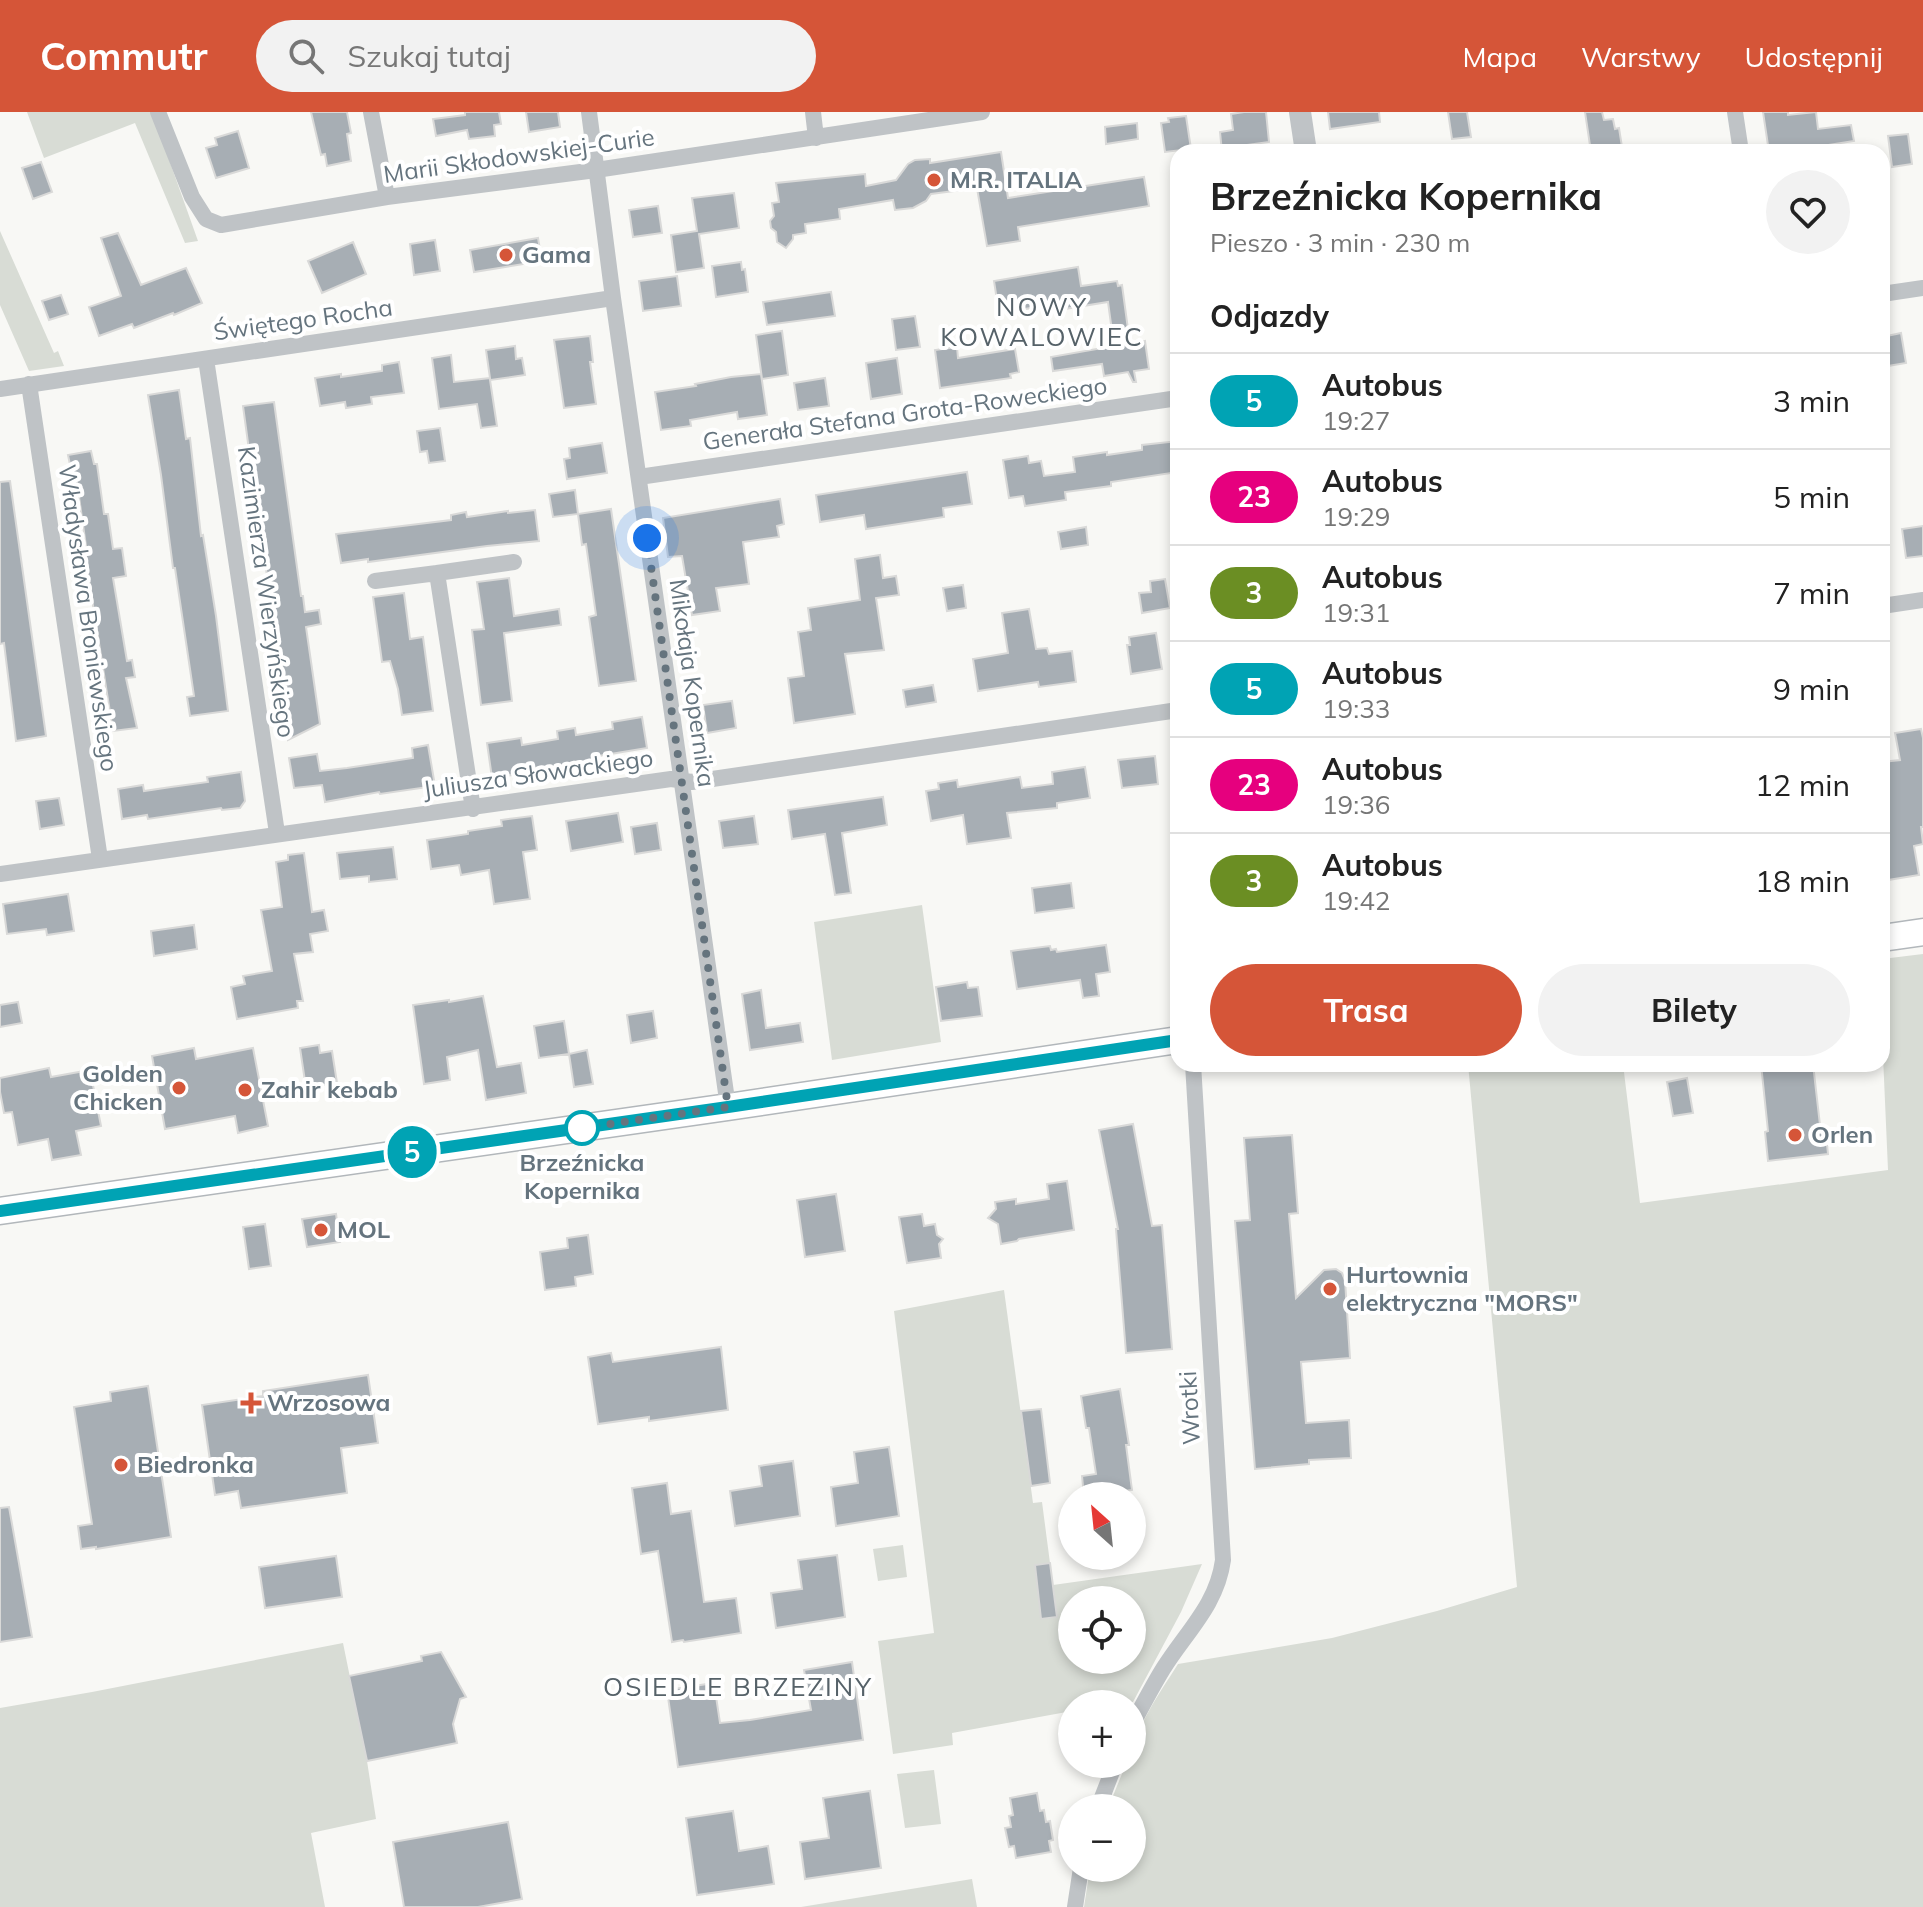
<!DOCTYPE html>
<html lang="pl">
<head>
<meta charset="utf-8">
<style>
  :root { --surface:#fff; --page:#f2f2f2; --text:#222; --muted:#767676; --line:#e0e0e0; --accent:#d55538 }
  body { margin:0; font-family:Mulish,sans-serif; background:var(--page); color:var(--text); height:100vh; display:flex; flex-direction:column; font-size:30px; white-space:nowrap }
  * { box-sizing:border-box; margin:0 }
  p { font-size:26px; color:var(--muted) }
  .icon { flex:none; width:44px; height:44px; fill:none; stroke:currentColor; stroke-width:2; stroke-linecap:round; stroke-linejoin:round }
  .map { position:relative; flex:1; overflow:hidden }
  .drawer { position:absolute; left:1170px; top:32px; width:720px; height:928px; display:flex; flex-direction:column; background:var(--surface); border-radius:24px; box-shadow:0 4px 12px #0003 }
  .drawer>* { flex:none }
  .badge { padding:0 16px; border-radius:26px; font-size:28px; line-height:52px }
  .needle { width:52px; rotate:333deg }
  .controls { position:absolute; left:1058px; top:1370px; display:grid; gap:16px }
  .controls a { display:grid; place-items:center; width:88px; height:88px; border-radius:50%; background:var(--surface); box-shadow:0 4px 12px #0003; font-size:40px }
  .you { position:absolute; width:40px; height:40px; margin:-20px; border:6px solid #fff; border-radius:50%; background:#1a73e8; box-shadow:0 0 0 12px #1a73e833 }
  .map>.badge { position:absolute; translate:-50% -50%; box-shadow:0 0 0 4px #fff }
  h2 { padding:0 40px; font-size:30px; line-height:72px }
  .round { display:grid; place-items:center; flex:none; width:84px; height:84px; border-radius:42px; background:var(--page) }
  .headline { display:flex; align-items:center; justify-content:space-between; height:136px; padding:0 40px }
  h1 { font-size:38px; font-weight:700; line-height:60px }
  .cta { display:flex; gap:16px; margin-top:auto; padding:16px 40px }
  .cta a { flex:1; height:92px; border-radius:48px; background:var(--accent); color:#fff; font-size:32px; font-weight:700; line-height:92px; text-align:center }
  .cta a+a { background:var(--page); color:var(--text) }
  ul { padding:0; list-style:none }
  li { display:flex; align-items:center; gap:24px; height:96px; padding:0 40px; border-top:2px solid var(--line) }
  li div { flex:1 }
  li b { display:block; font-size:30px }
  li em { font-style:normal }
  li .badge { min-width:88px; font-weight:700; text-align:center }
  header { display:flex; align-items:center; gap:48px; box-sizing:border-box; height:112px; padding:0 40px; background:var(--accent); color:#fff }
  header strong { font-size:38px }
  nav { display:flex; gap:44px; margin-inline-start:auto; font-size:28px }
  .search { width:560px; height:72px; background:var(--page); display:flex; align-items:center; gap:20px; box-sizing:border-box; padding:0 28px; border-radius:44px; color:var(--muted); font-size:30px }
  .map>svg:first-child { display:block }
  .green { fill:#d8dcd5; fill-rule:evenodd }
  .building { fill:#a7aeb4; stroke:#d9d9d8; stroke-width:2 }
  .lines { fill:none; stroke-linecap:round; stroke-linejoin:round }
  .primary-casing { stroke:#b2b7bb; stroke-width:29 }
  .minor { stroke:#bfc3c6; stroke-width:16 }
  .tertiary { stroke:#bfc3c6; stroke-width:22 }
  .primary { stroke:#fff; stroke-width:26 }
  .line-casing { stroke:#fff; stroke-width:18 }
  .line { stroke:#00a3b4; stroke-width:12 }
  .walk { stroke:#65747e; stroke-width:8; stroke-dasharray:0 14.4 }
  .poi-dot { fill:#d55538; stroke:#fff; stroke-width:3 }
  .stop-dot { fill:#fff; stroke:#00a3b4; stroke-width:4 }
  .labels { text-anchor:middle; stroke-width:8; stroke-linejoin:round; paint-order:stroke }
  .street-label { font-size:24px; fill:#65747e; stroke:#fff }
  .poi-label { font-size:24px; font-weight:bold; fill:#65747e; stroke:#fff; text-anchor:start }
  .stop-label { font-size:24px; font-weight:bold; fill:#65747e; stroke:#fff }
  .neighbourhood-label { font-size:26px; letter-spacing:2px; fill:#566269; stroke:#fff }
</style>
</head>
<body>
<header>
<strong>Commutr</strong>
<div class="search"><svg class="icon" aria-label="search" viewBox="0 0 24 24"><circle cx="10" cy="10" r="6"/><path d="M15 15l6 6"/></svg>Szukaj tutaj</div>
<nav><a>Mapa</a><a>Warstwy</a><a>Udostępnij</a></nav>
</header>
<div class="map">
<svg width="1923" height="1795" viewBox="0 0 1923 1795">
  <rect width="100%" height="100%" fill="#f8f8f5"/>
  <!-- green -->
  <path class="green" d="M27,0H152L198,129L185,131L135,11L44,46Z
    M0,119L54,241L58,239L64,254L29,259L0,193Z
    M922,793L941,930L832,948L814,810Z
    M1923,842V1795H1084L1090,1756H1132V1696H1108L1126,1652H1132C1132,1618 1160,1581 1178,1552L1332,1526L1437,1499L1517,1475L1468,952H1623L1640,1091L1888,1058L1882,921V847Z
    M1004,1178L1033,1391L1042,1390L1050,1451L1035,1453L1041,1506L1053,1473L1202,1452L1181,1500L1133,1590L1120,1592H1072V1599L952,1621L953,1633L893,1642L878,1529L934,1521L894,1199ZM1072,1488H1132V1548H1072Z
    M903,1433L907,1465L878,1469L873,1437Z
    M343,1531L367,1649L376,1707L311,1721L325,1795H0V1596L92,1580Z
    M934,1658L941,1712L905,1716L897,1662Z
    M972,1767L977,1795H801Z"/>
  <!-- building -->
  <path class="building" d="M311,0H347L351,21L347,22L351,49L327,54L325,42L321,43Z
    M465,0H499L501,12L494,13L495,24L469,27L467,18L436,24L433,7L465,3Z
    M526,0H558L560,15L529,20Z
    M1244,0H1266L1269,30L1239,34L1240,40H1222L1220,20L1233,18L1231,2Z
    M1328,0H1379L1380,10L1330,17Z
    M1448,0H1467L1471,25L1452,27Z
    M1585,0H1602L1604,8L1613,7L1615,17L1619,16L1622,35L1591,40Z
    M1763,0H1788V3L1816,0L1818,17L1851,13L1854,29L1784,40H1769Z
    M1186,4L1191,37L1165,40L1161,11L1169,10L1168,6Z
    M1137,11L1138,27L1106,32L1105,15Z
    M238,19L249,56L216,66L206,36L217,33L215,26Z
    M1908,22L1912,52L1892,55L1888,24Z
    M1001,40L1008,86L1144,65L1149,94L1018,115L1020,129L987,134L977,76L931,82L926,89L913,96L895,98L893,88L839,97L840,107L805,112L806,121L793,123V127L786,136L777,130L776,120L771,116L770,109L774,104L772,91L779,90L776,71L865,62L866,74L896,68L908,52L915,48L930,47V51Z
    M41,50L52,80L33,87L22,56Z
    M734,81L739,116L699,122L704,156L676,160L671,123L697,119L692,86Z
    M658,94L662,121L633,125L629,98Z
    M118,121L141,173L186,156L202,191L174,203L173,201L134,216L132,212L99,224L89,195L121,184L101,126Z
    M538,126L542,149L474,160L470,138Z
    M435,128L440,159L414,163L410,132Z
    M353,130L366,162L322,181L308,149Z
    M741,150L742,158L745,157L748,180L716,185L712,154Z
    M1078,155L1081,174L1117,169L1118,174L1122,173L1130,232L1145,229L1149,257L1134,259L1136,270H1133L1128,260L1104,264L1102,252L1053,259L1051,245L1114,234L1108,190L1052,199L1051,193L999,201L994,169Z
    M677,164L681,194L643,199L639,169Z
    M831,180L835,204L767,213L763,190Z
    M61,183L68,202L49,208L42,189Z
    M915,204L920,235L896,238L892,207Z
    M782,219L788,263L762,267L756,223Z
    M1901,221L1906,251L1882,255V225Z
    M590,224L593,250H590L596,292L564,296L554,228Z
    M515,234L516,247L522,246L525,263L490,268L497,314L481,316L477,292L439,297L432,246L451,243L454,270L490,266L486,238Z
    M957,235L958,246L1015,237L1019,260L1010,262L1011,266L940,276L935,238Z
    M897,246L902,282L871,287L866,251Z
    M399,250L404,281L371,285L372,292L346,296L345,290L320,294L315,266L341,262V265L382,259V253Z
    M761,262L767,303L738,307L737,300L690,308L691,314L661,318L655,280L696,274L695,272L731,265Z
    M825,266L829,294L798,298L794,271Z
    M179,278L186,327L190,326L201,424L203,423L216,504L228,599L190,604L187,585L194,584L175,456H173L161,363L148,283Z
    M274,290L301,484H303L305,500L319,498L321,512L306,515L320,612L288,628L284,601L287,600L282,569H279L277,553H280L275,519H273L271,504L274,503L270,470H268L260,419L243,294Z
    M440,316L445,349L429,351L427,339L420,340L417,319Z
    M1178,329V360L1111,370V374L1065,380L1066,388L1025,394L1023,384L1009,386L1003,348L1028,344L1029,351L1041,349L1044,364L1075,360L1073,345L1107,340V343L1142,338V333Z
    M602,331L607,361L567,367L564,347L570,346L569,336Z
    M91,339L94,352H97L104,402H108L113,437L122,436L126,464L113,466L127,549L132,548L135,565L126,566L137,616L113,619L88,462L79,456L86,448L85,441H87L77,371L74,372L68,343Z
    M967,360L972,392L943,396L944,405L866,417L864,403L820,410L816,383Z
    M10,369L46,624L16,629L4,531L0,532V370Z
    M575,378L578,402L553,405L549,382Z
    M780,387L784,412L777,414L779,425L743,430L749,472L716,476L720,499L692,503L682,444L668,445L663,406Z
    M611,397L636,569L599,574L589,505L596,503L586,432L582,433L578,402Z
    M535,398L539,429L487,434L368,450V447L341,451L336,422L451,408V403L466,400L467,405L508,399V401Z
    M1923,414V444L1906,446L1902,417Z
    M1086,415L1088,433L1061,437L1058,420Z
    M880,443L883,466L896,464L899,483L876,486L884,538L845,542L855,602L794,611L788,566L804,564L798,520L811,518L808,496L860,488L855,447Z
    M509,466L514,504L559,497L561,513L504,521L512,589L481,593L472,518L484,517L477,470Z
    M1165,467L1170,496L1142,501L1139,481L1151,480L1150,469Z
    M963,473L966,496L947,499L943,476Z
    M404,481L410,527L423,525L433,599L402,603L398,577L390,549L382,550L373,485Z
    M1029,497L1036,537L1047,536L1049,542L1072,539L1076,570L1039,575L1038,570L978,579L973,547L1008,541L1002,501Z
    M1156,521L1162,557L1131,562L1127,533H1130L1129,525Z
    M933,573L936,590L906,595L903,578Z
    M732,589L736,616L707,621L703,593Z
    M642,605L647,636L592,645L593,651L492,666L487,631L521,626L522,633L558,627L557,619L575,616L576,623L613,617L612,610Z
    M1921,617L1923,626V715H1921L1923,732L1914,734L1919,763L1888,768L1882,734V650L1900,648L1895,621Z
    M428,633L435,674L380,682L379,680L325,690L322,673L294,676L289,646L317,642L320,659L347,656L413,646L412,636Z
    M1155,644L1158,672L1122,676L1118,648Z
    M1085,655L1090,686L1057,691V696L1007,701L1011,726L967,732L963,703L931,709L926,679L939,677L938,671L957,668L958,675L1020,665L1022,676L1053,672L1052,660Z
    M241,660L245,689L240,696L222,698L221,696L148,707L147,703L122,707L118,677L143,673L144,679L171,675L208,670L207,665Z
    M883,685L887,713L842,721L851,781L835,783L825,722L792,727L788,698Z
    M59,686L64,713L40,717L36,689Z
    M618,701L623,730L571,739L566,709Z
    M532,704L537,738L523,740L530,787L494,792L489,758L461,763L459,753L431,757L427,728L468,722V719L502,714L501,708Z
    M754,704L758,732L723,736L719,709Z
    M657,711L661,738L635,742L631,715Z
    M393,735L397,767L369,770V764L340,767L337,741Z
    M304,741L312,800L324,798L328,819L310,822L313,840L294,842L303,889H297L298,896L237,907L231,875L245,872L243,864L272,859L261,798L282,795L276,750L288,748V743Z
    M1071,771L1074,796L1035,801L1032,776Z
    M68,782L74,819L47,823L46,817L7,822L3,792Z
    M194,813L197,837L154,844L151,819Z
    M1106,833L1110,860L1096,862L1099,884L1083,886L1080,868L1017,877L1011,839L1050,834L1051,838L1056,837L1057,840Z
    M967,870L968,876L978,875L982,904L941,909L936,875Z
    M761,878L766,916L800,911L803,930L750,938L742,882Z
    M483,884L497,955L521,951L526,981L486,988L478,938L447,945L450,968L424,972L413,893L449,888V890Z
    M18,890L22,911L0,915V893Z
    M653,899L657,926L631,931L627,903Z
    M564,909L569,942L539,946L534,914Z
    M319,933L320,941L332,939L337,971L306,976L300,936Z
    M194,936L196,947L253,936L268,1014L238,1021L235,1004L165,1017L152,944Z
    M587,938L593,972L574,975L569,942Z
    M1761,952H1813L1820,1013H1825L1828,1042L1768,1049L1765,1020L1768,1019Z
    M49,956L51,965L90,958L101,1014L76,1019L81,1043L52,1048L48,1027L18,1033L12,1000L4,1001L0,980V966Z
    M1687,966L1693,1001L1673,1004L1667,970Z
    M1133,1012L1152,1114L1162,1113L1172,1237L1126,1241L1116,1117H1118L1099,1018Z
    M1292,1023L1298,1101L1289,1102L1296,1186L1324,1158L1336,1157L1342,1161L1345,1168L1350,1246L1301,1250L1306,1311L1349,1308L1351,1346L1309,1348V1352L1255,1357L1235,1109L1250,1108L1244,1026Z
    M1067,1069L1074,1118L1019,1127L1017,1129L1001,1132L998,1112L988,1106L996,1097L995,1090L1016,1087V1092L1049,1087L1047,1072Z
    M836,1082L845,1139L805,1145L797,1088Z
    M336,1102L340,1130L307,1135L302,1107Z
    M922,1102L924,1114L935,1112L937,1123L943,1127L939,1132L941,1146L907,1151L899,1105Z
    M265,1112L271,1154L249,1157L243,1115Z
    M588,1123L593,1162L575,1165L576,1174L545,1178L540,1140L568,1136L567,1126Z
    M721,1235L728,1298L649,1309V1305L598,1312L588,1245L611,1241L613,1250Z
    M368,1263L378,1331L341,1336L347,1381L241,1396L238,1379L215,1383L202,1293L263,1284V1279Z
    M148,1274L171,1425L96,1437V1435L81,1437L78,1414L92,1412L74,1295L111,1289L110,1280Z
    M1120,1277L1129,1333H1126L1132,1378L1084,1384L1082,1364L1096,1362L1089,1316H1086L1081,1284Z
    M1041,1297L1050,1371L1031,1374L1021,1299Z
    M889,1335L899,1404L836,1414L831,1375L858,1371L854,1340Z
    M793,1349L800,1404L735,1414L730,1379L762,1374L759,1354Z
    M667,1371L671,1402L691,1399L704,1490L736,1486L741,1521L684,1530L683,1528L672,1530L658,1439L641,1442L632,1376Z
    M9,1395L32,1525L0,1530V1396Z
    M837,1443L845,1505L776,1516L771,1481L802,1477L798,1448Z
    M336,1444L342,1485L265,1496L259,1455Z
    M1050,1451L1057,1505L1041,1507L1035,1453Z
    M441,1540L466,1585L460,1587L453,1612L457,1631L367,1649L349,1564L422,1549L421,1544Z
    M852,1550L863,1628L678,1655L667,1578L714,1571L720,1611L750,1608L811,1598L804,1558Z
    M870,1679L881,1756L805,1767L800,1730L829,1726L823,1686Z
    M1037,1681L1040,1699L1044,1698L1046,1710L1050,1709L1053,1728L1049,1729L1051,1740L1016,1746L1014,1734L1009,1735L1005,1716L1011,1715L1009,1704L1013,1703L1010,1686Z
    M733,1699L739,1739L768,1734L774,1772L697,1783L686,1706Z
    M508,1710L522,1787L478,1795H404L393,1730Z"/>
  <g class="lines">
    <!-- primary casing -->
    <g class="primary-casing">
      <path id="primary" d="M1882,826L1923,820
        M0,1099L728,995L1178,928"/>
    </g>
    <!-- minor -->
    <path class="minor" d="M158,0L192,85L206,107L221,113L387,85L596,58L982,0
      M371,0L387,85
      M589,0L613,186L728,995
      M813,0L816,26
      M1735,0L1741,40
      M1882,182L1923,176
      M206,247L277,721
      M29,272L100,747
      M0,277L613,186
      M639,365L1178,286
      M375,469L437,461
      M1882,494L1923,488
      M473,697L437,461L514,450
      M0,762L671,667L692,670L1178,598
      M1132,1613C1142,1594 1152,1575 1163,1557C1186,1520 1217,1493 1223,1448L1193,952
      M1098,1696L1115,1652
      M1075,1795L1081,1756"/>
    <!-- tertiary -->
    <path class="tertiary" d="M1300,0L1306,40"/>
    <!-- primary -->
    <use href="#primary" class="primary"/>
  </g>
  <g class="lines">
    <!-- line casing -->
    <g class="line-casing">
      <path id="line" d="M0,1099L728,995L1178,928"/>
    </g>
    <!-- line -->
    <use href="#line" class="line"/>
    <!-- walk -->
    <path class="walk" d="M582,1016L728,995L647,426"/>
  </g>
  <!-- markers -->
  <g class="poi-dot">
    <circle cx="934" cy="68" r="8"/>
    <circle cx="506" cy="143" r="8"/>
    <circle cx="179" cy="976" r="8"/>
    <circle cx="245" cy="978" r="8"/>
    <circle cx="1795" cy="1023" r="8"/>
    <circle cx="321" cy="1118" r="8"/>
    <circle cx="1330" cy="1177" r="8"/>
    <path d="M247 1279h8v8h8v8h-8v8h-8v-8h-8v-8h8z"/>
    <circle cx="121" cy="1353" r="8"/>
  </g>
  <circle class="stop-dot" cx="582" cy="1016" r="16"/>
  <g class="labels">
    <!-- street labels -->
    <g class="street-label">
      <text transform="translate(519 44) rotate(-8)" y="8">Marii Skłodowskiej-Curie</text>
      <text transform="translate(303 208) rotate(-8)" y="8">Świętego Rocha</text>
      <text transform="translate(905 302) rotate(-8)" y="8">Generała Stefana Grota-Roweckiego</text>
      <text transform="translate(266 480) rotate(82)" y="8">Kazimierza Wierzyńskiego</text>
      <text transform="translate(88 506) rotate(82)" y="8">Władysława Broniewskiego</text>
      <text transform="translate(692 571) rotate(82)" y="8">Mikołaja Kopernika</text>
      <text transform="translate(538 662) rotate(-8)" y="8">Juliusza Słowackiego</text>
      <text transform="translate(1190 1296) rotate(-93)" y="8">Wrotki</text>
    </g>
    <!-- poi labels -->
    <g class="poi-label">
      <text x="950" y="76">M.R. ITALIA</text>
      <text x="522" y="151">Gama</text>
      <text x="163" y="970" text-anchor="end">Golden<tspan x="163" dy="28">Chicken</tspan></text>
      <text x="261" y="986">Zahir kebab</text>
      <text x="1811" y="1031">Orlen</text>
      <text x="337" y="1126">MOL</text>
      <text x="1346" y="1171">Hurtownia<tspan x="1346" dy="28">elektryczna "MORS"</tspan></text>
      <text x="267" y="1299">Wrzosowa</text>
      <text x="137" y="1361">Biedronka</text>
    </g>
    <!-- stop labels -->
    <g class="stop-label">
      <text x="582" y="1059">Brzeźnicka<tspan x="582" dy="28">Kopernika</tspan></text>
    </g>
    <!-- neighbourhood labels -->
    <g class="neighbourhood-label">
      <text x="1042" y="204">NOWY<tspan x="1042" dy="30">KOWALOWIEC</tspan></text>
      <text x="738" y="1584">OSIEDLE BRZEZINY</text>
    </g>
  </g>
</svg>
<div class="controls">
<a><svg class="needle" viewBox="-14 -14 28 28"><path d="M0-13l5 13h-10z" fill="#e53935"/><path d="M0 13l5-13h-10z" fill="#767676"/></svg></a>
<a><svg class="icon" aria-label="locate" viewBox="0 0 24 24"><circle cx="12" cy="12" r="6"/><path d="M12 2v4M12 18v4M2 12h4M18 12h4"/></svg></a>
<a>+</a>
<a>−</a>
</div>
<div class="you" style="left:647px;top:426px"></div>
<b class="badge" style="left:412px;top:1040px;background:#00a3b4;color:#fff">5</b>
<section class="drawer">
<div class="headline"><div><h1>Brzeźnicka Kopernika</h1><p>Pieszo · 3 min · 230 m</p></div><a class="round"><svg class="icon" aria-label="heart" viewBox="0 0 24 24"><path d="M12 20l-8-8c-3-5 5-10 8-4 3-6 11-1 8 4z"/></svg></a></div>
<h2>Odjazdy</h2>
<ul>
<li><span class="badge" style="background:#00a3b4;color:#fff">5</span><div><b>Autobus</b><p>19:27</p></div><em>3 min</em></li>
<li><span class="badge" style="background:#e6007e;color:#fff">23</span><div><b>Autobus</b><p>19:29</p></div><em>5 min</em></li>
<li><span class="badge" style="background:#6b8e23;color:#fff">3</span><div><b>Autobus</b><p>19:31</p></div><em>7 min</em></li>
<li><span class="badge" style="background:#00a3b4;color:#fff">5</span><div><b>Autobus</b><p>19:33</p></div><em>9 min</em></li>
<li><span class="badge" style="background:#e6007e;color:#fff">23</span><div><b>Autobus</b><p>19:36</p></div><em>12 min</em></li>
<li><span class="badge" style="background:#6b8e23;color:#fff">3</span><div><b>Autobus</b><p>19:42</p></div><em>18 min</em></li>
</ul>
<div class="cta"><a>Trasa</a><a>Bilety</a></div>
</section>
</div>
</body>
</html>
